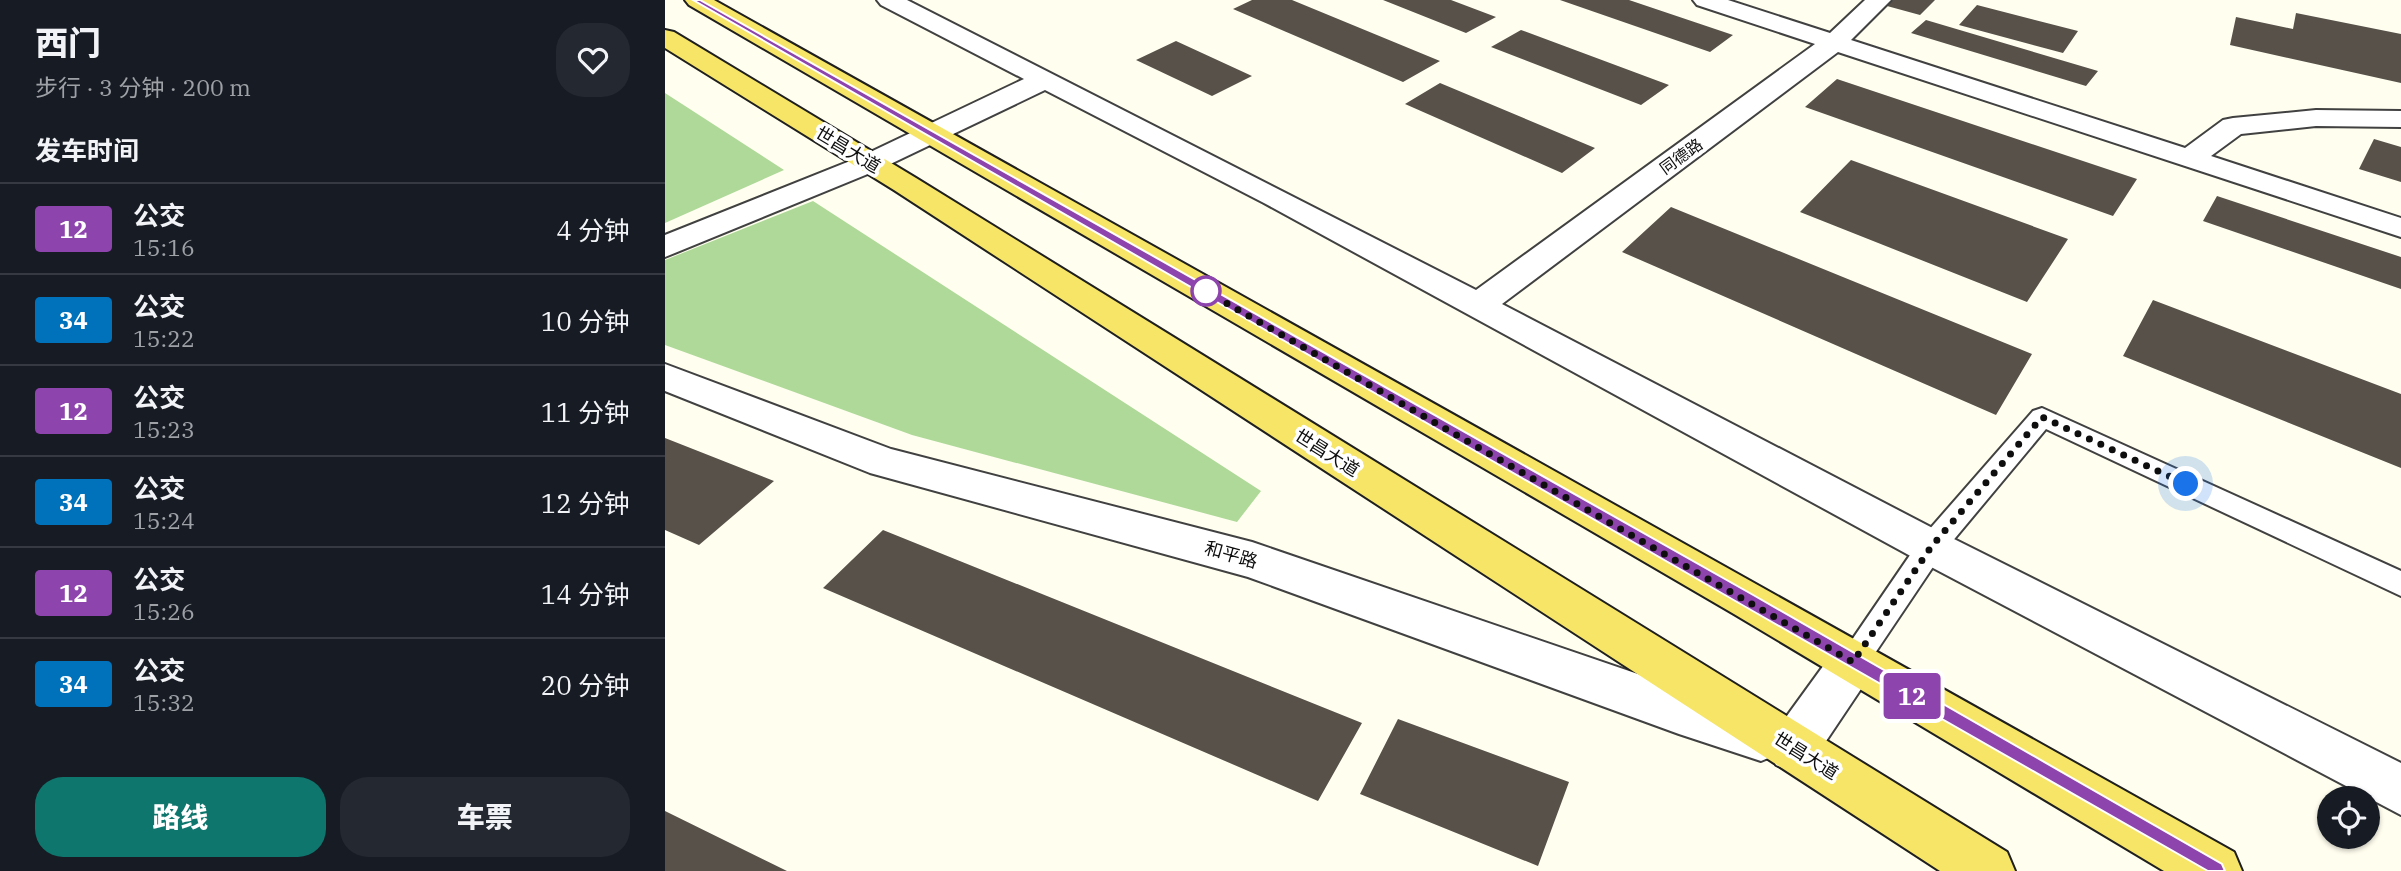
<!DOCTYPE html>
<html lang="zh">
<head>
<meta charset="utf-8">
<style>
  :root { --surface:#171b24; --page:#242831; --text:#f1f3f6; --muted:#9ea1a6; --line:#363941; --accent:#0f766e }
  body { margin:0; font-family:"IBM Plex Serif","Noto Sans SC",serif; background:var(--page); color:var(--text); height:100vh; display:flex; flex-direction:column; font-size:26px; white-space:nowrap }
  * { box-sizing:border-box; margin:0 }
  p { font-size:23px; color:var(--muted) }
  .icon { flex:none; width:38px; height:38px; fill:none; stroke:currentColor; stroke-width:2; stroke-linecap:round; stroke-linejoin:round }
  .map { position:relative; flex:1; overflow:hidden }
  .side { display:flex; flex-direction:column; background:var(--surface); width:665px }
  .side>* { flex:none }
  .badge { padding:0 14px; border-radius:5px; font-size:24px; line-height:46px }
  .controls { position:absolute; left:1652px; top:786px; display:grid; gap:14px }
  .controls a { display:grid; place-items:center; width:63px; height:63px; border-radius:50%; background:var(--surface); box-shadow:0 2px 5px #0004; font-size:35px }
  .you { position:absolute; width:35px; height:35px; margin:-18px; border:5px solid #fff; border-radius:50%; background:#1a73e8; box-shadow:0 0 0 10px #1a73e833 }
  .map>.badge { position:absolute; translate:-50% -50%; box-shadow:0 0 0 4px #fff }
  h2 { padding:0 35px; font-size:26px; line-height:63px }
  .round { display:grid; place-items:center; flex:none; width:74px; height:74px; border-radius:28px; background:var(--page) }
  .overview { display:flex; align-items:center; justify-content:space-between; height:119px; padding:0 35px }
  h1 { font-size:33px; font-weight:800; line-height:52px }
  .action { display:flex; gap:14px; margin-top:auto; padding:14px 35px }
  .action a { flex:1; height:80px; border-radius:28px; background:var(--accent); color:#fff; font-size:28px; font-weight:800; line-height:80px; text-align:center }
  .action a+a { background:var(--page); color:var(--text) }
  ul { padding:0; list-style:none }
  li { display:flex; align-items:center; gap:21px; height:91px; padding:0 35px; border-top:2px solid var(--line) }
  li div { flex:1 }
  li b { display:block; font-size:26px }
  li em { font-style:normal }
  li .badge { min-width:77px; font-weight:700; text-align:center }
  main { display:flex; flex:1; min-height:0 }
  .map>svg:first-child { display:block }
  .forest { fill:#aed999 }
  .building { fill:#57514a }
  .lines { fill:none; stroke-linecap:round; stroke-linejoin:round }
  .service-casing { stroke:#414141; stroke-width:4 }
  .minor-casing { stroke:#414141; stroke-width:4 }
  .tertiary-casing { stroke:#414141; stroke-width:4 }
  .primary-casing { stroke:#1f1f1f; stroke-width:4 }
  .service { fill:#fff; fill-rule:evenodd }
  .minor { fill:#fff; fill-rule:evenodd }
  .tertiary { fill:#fff; fill-rule:evenodd }
  .primary { fill:#f6e567; fill-rule:evenodd }
  .line { fill:#8e44ad; stroke:#fff; stroke-width:2 }
  .walk { stroke:#0e0e0e; stroke-width:7; stroke-dasharray:0 12.6 }
  .stop-dot { fill:#fff; stroke:#8e44ad; stroke-width:3.5 }
  .labels { text-anchor:middle; stroke-width:7; stroke-linejoin:round; paint-order:stroke }
  .far-street-label { font-size:16px; fill:#0e0e0e; stroke:#fff }
  .street-label { font-size:18px; fill:#0e0e0e; stroke:#fff }
</style>
</head>
<body>
<main>
<section class="side">
<div class="overview"><div><h1>西门</h1><p>步行 · 3 分钟 · 200 m</p></div><a class="round"><svg class="icon" aria-label="heart" viewBox="0 0 24 24"><path d="M12 20l-8-8c-3-5 5-10 8-4 3-6 11-1 8 4z"/></svg></a></div>
<h2>发车时间</h2>
<ul>
<li><span class="badge" style="background:#8e44ad;color:#fff">12</span><div><b>公交</b><p>15:16</p></div><em>4 分钟</em></li>
<li><span class="badge" style="background:#0072bc;color:#fff">34</span><div><b>公交</b><p>15:22</p></div><em>10 分钟</em></li>
<li><span class="badge" style="background:#8e44ad;color:#fff">12</span><div><b>公交</b><p>15:23</p></div><em>11 分钟</em></li>
<li><span class="badge" style="background:#0072bc;color:#fff">34</span><div><b>公交</b><p>15:24</p></div><em>12 分钟</em></li>
<li><span class="badge" style="background:#8e44ad;color:#fff">12</span><div><b>公交</b><p>15:26</p></div><em>14 分钟</em></li>
<li><span class="badge" style="background:#0072bc;color:#fff">34</span><div><b>公交</b><p>15:32</p></div><em>20 分钟</em></li>
</ul>
<div class="action"><a>路线</a><a>车票</a></div>
</section>
<div class="map">
<svg width="1736" height="871" viewBox="0 0 1736 871">
  <rect width="100%" height="100%" fill="#fffeef"/>
  <!-- forest -->
  <path class="forest" d="M0,93L119,170L0,223Z
    M148,201L596,491L572,522L247,435L0,345V260Z"/>
  <!-- building -->
  <path class="building" d="M587,0H627L775,61L738,82L568,9Z
    M718,0H786L831,17L801,33Z
    M895,0H964L1068,35L1045,52Z
    M1228,0H1270L1255,15L1222,6Z
    M1312,5L1413,31L1398,53L1294,25Z
    M1631,13L1736,34V83L1565,45L1571,17L1628,29Z
    M1261,20L1433,71L1421,86L1246,33Z
    M856,30L1004,85L976,105L826,47Z
    M511,41L587,76L547,96L471,60Z
    M1172,79L1472,179L1448,216L1140,107Z
    M775,83L930,148L897,173L740,104Z
    M1709,139L1736,147V182L1694,169Z
    M1186,160L1403,239L1362,302L1135,212Z
    M1552,196L1736,257V289L1538,221Z
    M1006,207L1367,354L1331,415L957,252Z
    M1488,300L1736,394V468L1458,356Z
    M0,438L109,481L34,545L0,530Z
    M218,530L697,723L653,801L158,588Z
    M733,719L904,782L873,866L695,794Z
    M0,811L122,871H0Z"/>
  <g class="lines">
    <!-- service casing -->
    <g class="service-casing">
      <path id="service" d="M1377,408L1736,571V596L1381,429L1276,555L1198,671L1188,675L1178,671L1173,662L1178,653L1256,539L1368,411Z"/>
    </g>
    <!-- minor casing -->
    <g class="minor-casing">
      <path id="minor" d="M212,0H242L811,290L1150,44L1032,5L1028,0H1063L1165,33L1200,0H1226L1186,40L1520,148L1558,120L1568,118L1651,110L1736,111V127L1651,126L1576,134L1546,156L1736,218V237L1173,52L837,304L1281,535L1736,763V815L1251,559L599,203L380,90L215,169L0,257V235L195,157L359,79L216,5Z
        M1188,641L1204,647L1211,662L1204,677L1145,765L1128,772L1111,765L1103,748L1111,731L1172,647Z"/>
    </g>
    <!-- tertiary casing -->
    <g class="tertiary-casing">
      <path id="tertiary" d="M0,364L226,449L587,542L1113,722L1121,738L1113,754L1096,761L1014,734L583,577L205,473L0,391Z"/>
    </g>
    <!-- primary casing -->
    <g class="primary-casing">
      <path id="primary" d="M20,0H49L1569,852L1577,871H1499L1069,614L24,5Z
        M0,30L9,32L251,178L1342,852L1350,871H1275L229,190L0,48Z"/>
    </g>
    <!-- service -->
    <use href="#service" class="service"/>
    <!-- minor -->
    <use href="#minor" class="minor"/>
    <!-- tertiary -->
    <use href="#tertiary" class="tertiary"/>
    <!-- primary -->
    <use href="#primary" class="primary"/>
  </g>
  <!-- line -->
  <path class="line" d="M28,0H35L1090,596L1557,864L1560,871H1543L1079,606Z"/>
  <g class="lines">
    <!-- walk -->
    <path class="walk" d="M541,291L535,288L1188,662L1266,547L1377,417L1521,484"/>
  </g>
  <!-- markers -->
  <circle class="stop-dot" cx="541" cy="291" r="14"/>
  <g class="labels">
    <!-- far-street labels -->
    <g class="far-street-label">
      <text transform="translate(1016 156) rotate(-36)" y="6">同德路</text>
    </g>
    <!-- street labels -->
    <g class="street-label">
      <text transform="translate(183 150) rotate(31)" y="6">世昌大道</text>
      <text transform="translate(662 453) rotate(32)" y="6">世昌大道</text>
      <text transform="translate(566 555) rotate(16)" y="6">和平路</text>
      <text transform="translate(1141 756) rotate(32)" y="6">世昌大道</text>
    </g>
  </g>
</svg>
<div class="controls">
<a><svg class="icon" aria-label="locate" viewBox="0 0 24 24"><circle cx="12" cy="12" r="6"/><path d="M12 2v4M12 18v4M2 12h4M18 12h4"/></svg></a>
</div>
<div class="you" style="left:1521px;top:484px"></div>
<b class="badge" style="left:1247px;top:696px;background:#8e44ad;color:#fff">12</b>
</div>
</main>
</body>
</html>
